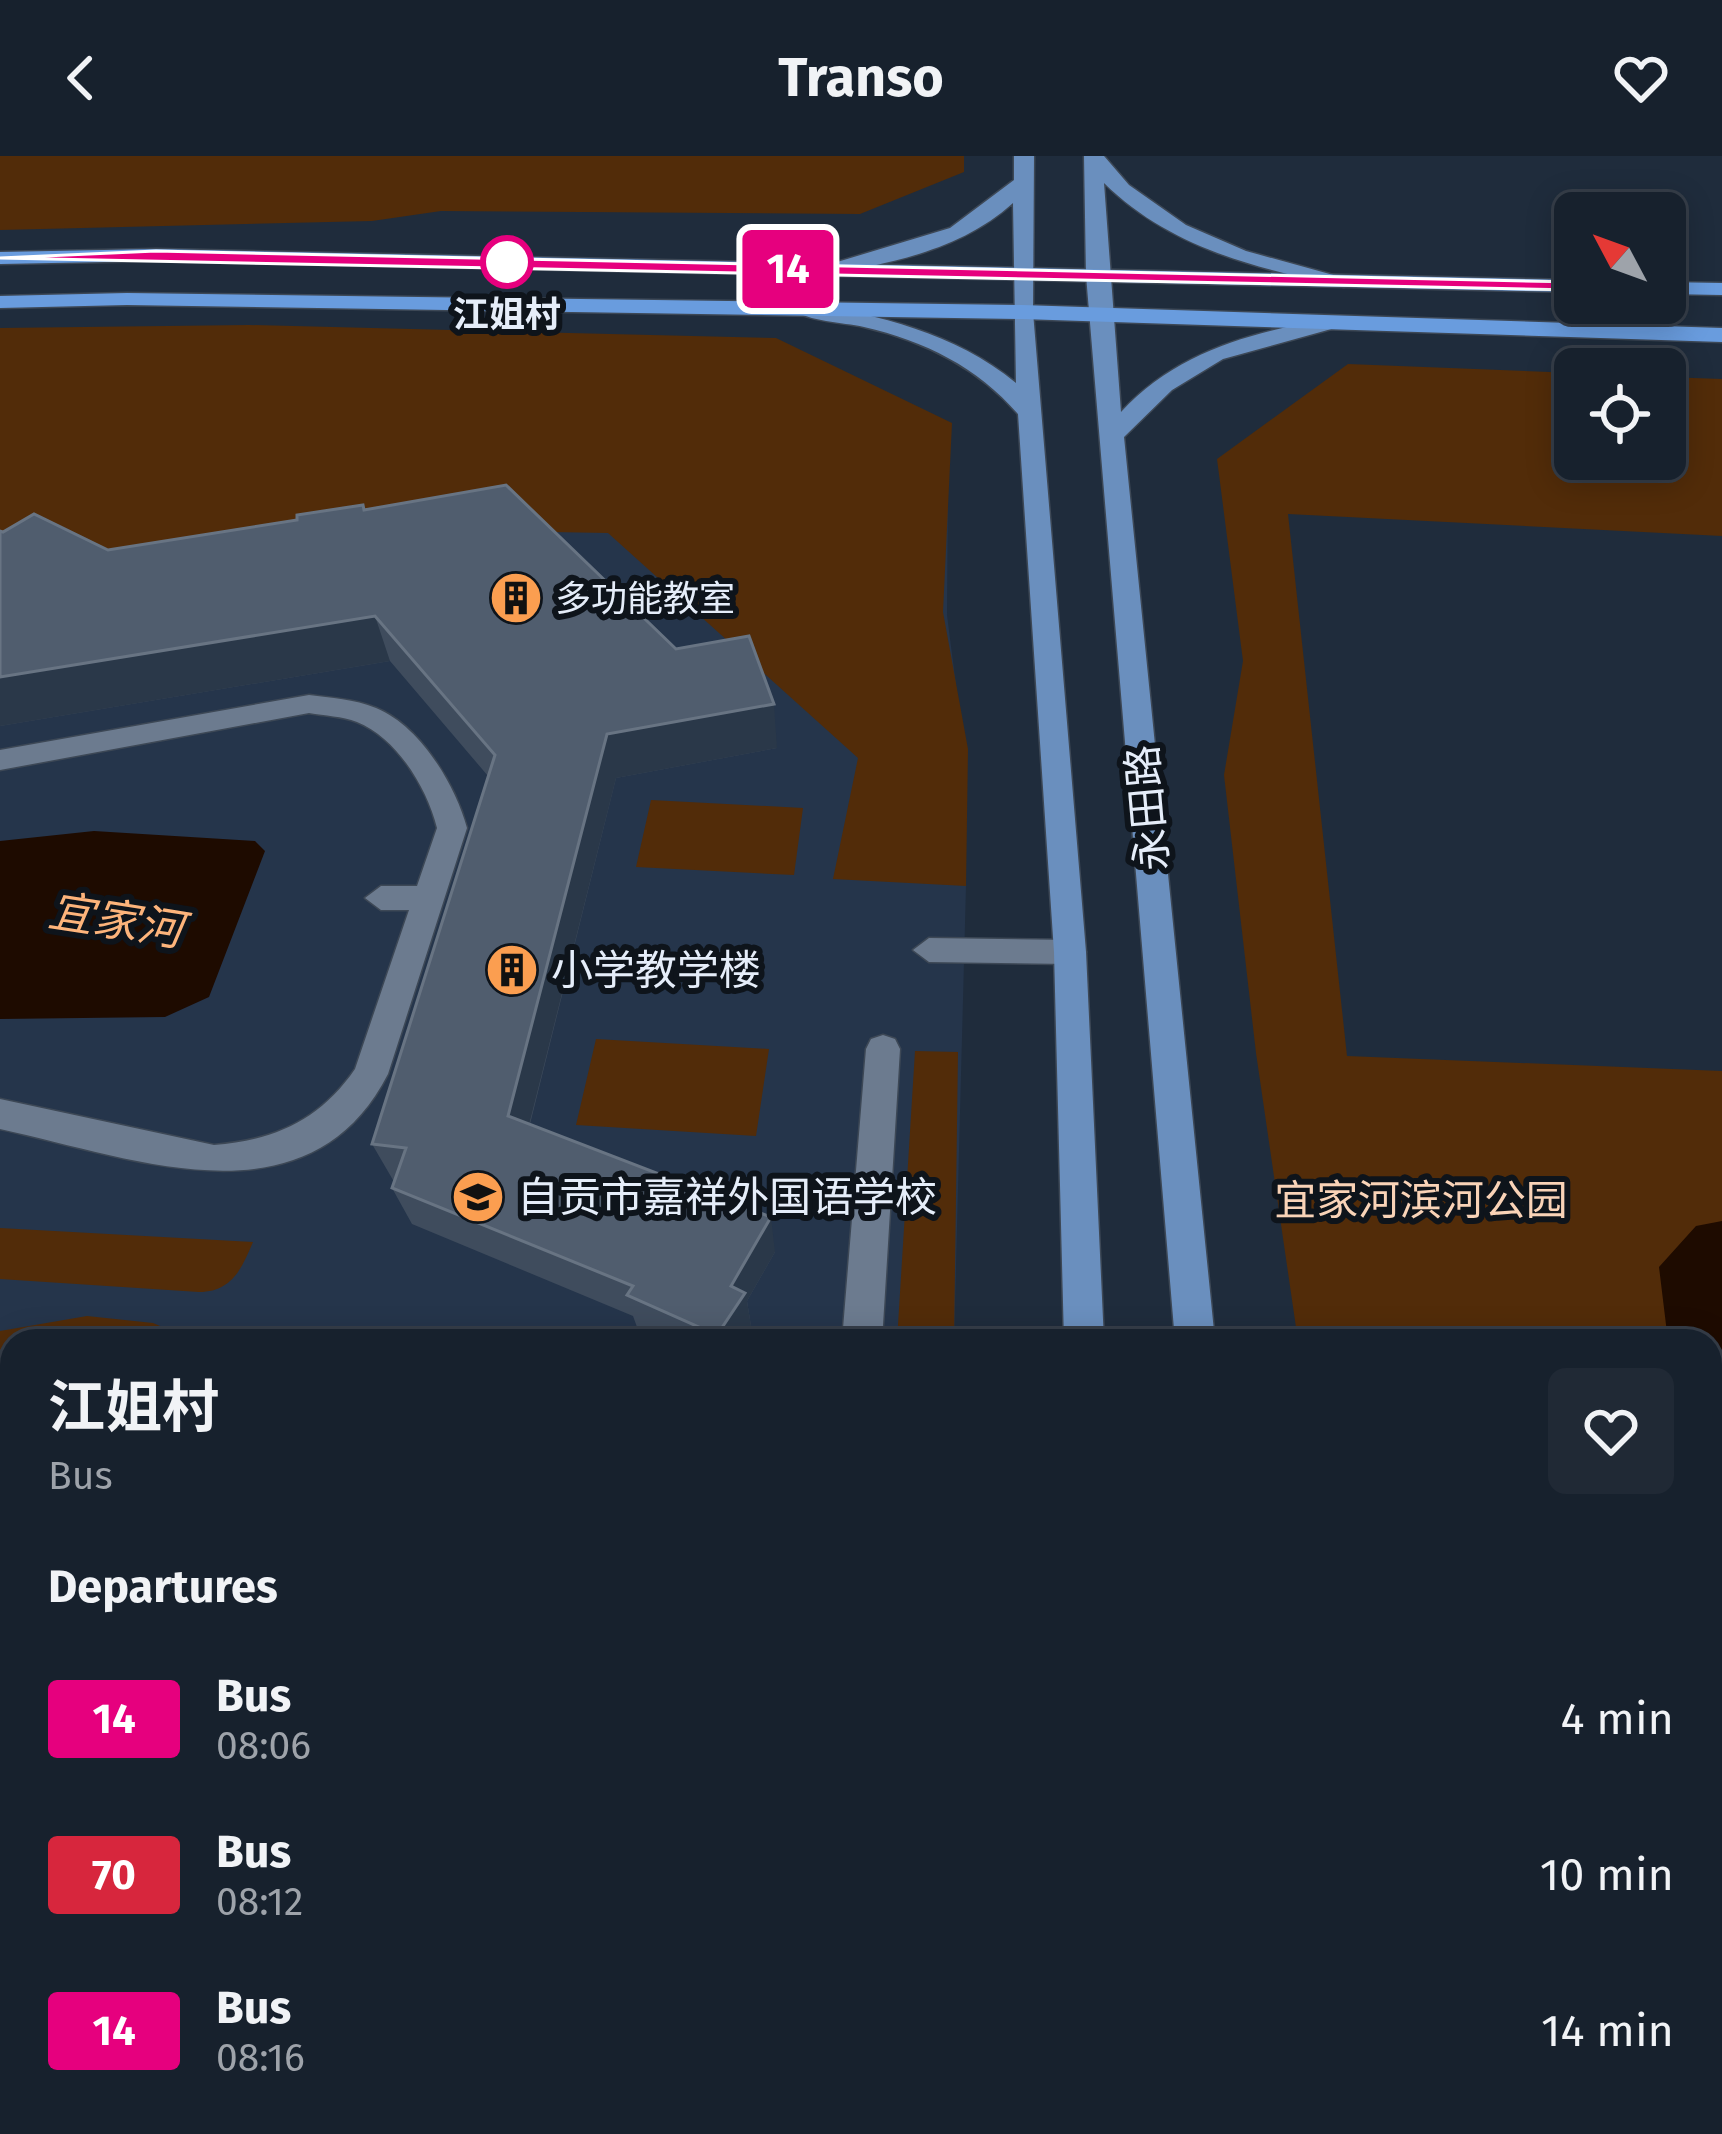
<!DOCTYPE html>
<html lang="en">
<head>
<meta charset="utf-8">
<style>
  :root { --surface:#17212d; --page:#202935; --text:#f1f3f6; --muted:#9ea3aa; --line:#363e49 }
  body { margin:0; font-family:"Fira Sans","Noto Sans SC",sans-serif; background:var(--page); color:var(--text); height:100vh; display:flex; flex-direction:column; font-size:45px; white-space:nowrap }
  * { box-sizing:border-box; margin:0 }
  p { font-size:39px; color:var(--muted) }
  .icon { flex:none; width:66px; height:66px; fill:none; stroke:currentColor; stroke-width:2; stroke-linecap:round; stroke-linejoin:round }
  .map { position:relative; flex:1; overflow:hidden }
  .sheet { position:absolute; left:0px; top:1173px; width:1722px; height:807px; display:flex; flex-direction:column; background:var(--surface); border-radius:36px 36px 0 0; box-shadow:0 6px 30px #0003,0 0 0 3px var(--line) }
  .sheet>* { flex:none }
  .badge { padding:0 24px; border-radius:9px; font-size:42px; line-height:78px }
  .needle { width:78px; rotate:311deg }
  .fabs { position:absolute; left:1554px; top:36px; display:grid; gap:24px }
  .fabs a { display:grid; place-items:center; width:132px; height:132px; border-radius:18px; background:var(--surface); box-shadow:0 6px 30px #0003,0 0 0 3px var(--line); font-size:60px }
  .map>.badge { position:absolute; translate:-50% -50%; box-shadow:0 0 0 6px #fff }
  h2 { padding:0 48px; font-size:45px; line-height:108px }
  .round { display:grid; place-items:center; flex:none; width:126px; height:126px; border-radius:18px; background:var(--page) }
  .overview { display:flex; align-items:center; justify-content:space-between; height:204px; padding:0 48px }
  h1 { font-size:57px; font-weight:700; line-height:90px }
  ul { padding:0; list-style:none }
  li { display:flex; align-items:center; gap:36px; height:156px; padding:0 48px }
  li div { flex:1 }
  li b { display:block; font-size:45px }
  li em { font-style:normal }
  li .badge { min-width:132px; font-weight:700; text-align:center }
  header { display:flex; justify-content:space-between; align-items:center; height:156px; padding:0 48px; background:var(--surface); font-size:54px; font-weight:700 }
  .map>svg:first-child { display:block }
  .built { fill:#25354b }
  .green { fill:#522c09 }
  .water { fill:#1e0b00 }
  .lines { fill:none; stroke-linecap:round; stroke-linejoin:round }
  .minor-casing { stroke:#3d4856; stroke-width:3 }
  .major-casing { stroke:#3d4856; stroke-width:3 }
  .highway-casing { stroke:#3d4856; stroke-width:3 }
  .minor { fill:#6c7b8f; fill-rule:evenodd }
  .major { fill:#6a8fbe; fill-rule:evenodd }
  .highway { fill:#699cde; fill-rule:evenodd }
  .wall { fill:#3f4c5d }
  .shaded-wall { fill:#2a3849 }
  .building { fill:#505d6e; stroke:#687483; stroke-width:3 }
  .line { fill:#e6007e; stroke:#fff; stroke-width:3 }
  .stop-dot { fill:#fff; stroke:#e6007e; stroke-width:6 }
  .labels { text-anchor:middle; stroke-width:12; stroke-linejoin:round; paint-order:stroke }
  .far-stop-label { font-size:36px; font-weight:bold; fill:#e5edf9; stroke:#0e141b }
  .far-poi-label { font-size:36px; fill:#e5edf9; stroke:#0e141b; text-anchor:start }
  .street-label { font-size:42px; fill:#e5edf9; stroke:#0e141b }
  .poi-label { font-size:42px; fill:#e5edf9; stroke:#0e141b; text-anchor:start }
  .park-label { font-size:42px; fill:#f9d3b7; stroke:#0e141b }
  .water-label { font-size:45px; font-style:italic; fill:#fdb47b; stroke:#0e141b }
</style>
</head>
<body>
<header><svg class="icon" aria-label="back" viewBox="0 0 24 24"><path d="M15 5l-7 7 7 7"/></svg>Transo<svg class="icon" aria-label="heart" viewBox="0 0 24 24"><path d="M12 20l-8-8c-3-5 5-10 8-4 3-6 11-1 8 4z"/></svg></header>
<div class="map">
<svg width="1722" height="1978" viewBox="0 0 1722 1978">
  <rect width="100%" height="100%" fill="#1f2c3c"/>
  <!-- built -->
  <path class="built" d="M0,312L948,328L947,459L965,600L966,730L954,1185H12V1968H945V1978H0Z"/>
  <!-- green -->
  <path class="green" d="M0,0H964V16L860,58L441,55L372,65L0,74Z
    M249,169L776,182L952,267L943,456L968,593L966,730L833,723L858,602L608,377L499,375L0,402V172Z
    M1348,208L1575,217V303H1665V221L1722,223V380L1288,358L1347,900L1722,915V1915L1710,1913V1185H1298L1256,897L1224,619L1243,505L1217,303Z
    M651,644L803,652L794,719L636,711Z
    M596,883L769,893L756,980L576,969Z
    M915,895L958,896L954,1185H897Z
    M0,1072L253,1086C242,1112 232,1136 199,1136L0,1123Z
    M87,1160L153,1167L196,1185H12V1226L0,1230V1175Z
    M0,1341L12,1342V1965L8,1978H0Z
    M211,1968H589L587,1978H208Z"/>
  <!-- water -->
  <path class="water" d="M94,675L255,685L265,695L209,841L165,861L0,863V685Z
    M1722,1065V1283L1710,1276V1185H1668L1659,1111L1696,1070Z"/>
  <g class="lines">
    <!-- minor casing -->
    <g class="minor-casing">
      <path id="minor" d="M309,539C331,542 354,543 376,552C420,570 455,628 467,672L388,918C308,1074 131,1001 0,973V943L214,989C275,984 320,964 355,913L409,754H381L365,742L381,730H417L437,672C427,632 397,582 357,566C342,560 325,560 309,557L0,614V594Z
        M929,782L1070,784L1086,796L1070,808L929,806L913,794Z
        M883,879L895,883L900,893L882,1185H842L866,893L871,883Z
        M779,1968H831L830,1978H778Z"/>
    </g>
    <!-- major casing -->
    <g class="major-casing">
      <path id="major" d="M1014,0H1034L1033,156L1086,796L1104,1185H1064L1054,796L1018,258C977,211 925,185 864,171C842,166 809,166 792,153L803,146C880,160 954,176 1016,227L1013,47C961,94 892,107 824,119L814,113L950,72L1014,24Z
        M1084,0H1104L1129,29L1186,69L1246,95L1355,125L1344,131C1256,112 1170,92 1104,27L1121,256C1180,192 1259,175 1342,160L1353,167L1223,203L1172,234L1124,281L1215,1185H1175L1086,119Z
        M1087,1968H1139V1978H1087Z
        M1238,1968H1290L1291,1978H1239Z"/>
    </g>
    <!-- highway casing -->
    <g class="highway-casing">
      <path id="highway" d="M156,93L1575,124V136L156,105L0,108V96Z
        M1665,126L1722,127V139L1665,138Z
        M127,137L1022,149L1722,172V186L1022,163L127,149L0,152V140Z"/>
    </g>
    <!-- minor -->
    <use href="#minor" class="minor"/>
    <!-- major -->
    <use href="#major" class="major"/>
    <!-- highway -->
    <use href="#highway" class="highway"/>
  </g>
  <!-- wall -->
  <path class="wall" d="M365,354L777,592L616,622L530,968L775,1096L747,1145L751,1170L740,1185H667L637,1171L633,1160L412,1068L392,1032L395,1025L393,1024L372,988L488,620L390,505L0,570V375L108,394Z"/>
  <!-- shaded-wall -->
  <path class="shaded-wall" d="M375,460L390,505L0,570V521Z
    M774,548L777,592L616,622L522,997L508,960L607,578Z
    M771,1061L775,1096L747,1145L751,1170L740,1185H718L717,1179L731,1130Z"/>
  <!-- building -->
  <path class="building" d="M506,329L676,493L749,480L774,548L607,578L508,960L771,1061L731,1130L745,1137L717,1179L627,1139L633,1130L392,1032L406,992L372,988L495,599L375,460L0,521V375L3,376L34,358L108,394L297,364V359L363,349L364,354Z"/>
  <!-- line -->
  <path class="line" d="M156,95L1575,126L1582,130L1575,134L0,102Z"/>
  <!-- icons -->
  <defs>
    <g id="building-disc" transform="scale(2.7)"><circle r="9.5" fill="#fb9e50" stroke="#0e141b"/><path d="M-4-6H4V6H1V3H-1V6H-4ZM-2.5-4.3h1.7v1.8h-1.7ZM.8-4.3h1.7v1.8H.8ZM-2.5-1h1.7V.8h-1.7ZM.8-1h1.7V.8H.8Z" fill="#111"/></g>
    <g id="school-disc" transform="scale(2.7)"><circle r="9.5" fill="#fb9e50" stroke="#0e141b"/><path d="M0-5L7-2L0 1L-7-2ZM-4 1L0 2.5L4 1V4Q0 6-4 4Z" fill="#111"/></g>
  </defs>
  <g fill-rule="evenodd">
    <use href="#building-disc" x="516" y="442"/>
    <use href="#building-disc" x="512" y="814"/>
    <use href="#school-disc" x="478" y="1041"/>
  </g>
  <!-- markers -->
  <circle class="stop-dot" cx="507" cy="106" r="24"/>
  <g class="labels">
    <!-- far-stop labels -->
    <g class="far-stop-label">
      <text x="507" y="171">江姐村</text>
    </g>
    <!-- far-poi labels -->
    <g class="far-poi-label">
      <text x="555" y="455">多功能教室</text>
    </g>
    <!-- street labels -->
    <g class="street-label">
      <text transform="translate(1147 652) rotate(-95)" y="15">永田路</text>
    </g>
    <!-- poi labels -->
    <g class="poi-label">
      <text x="551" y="829">小学教学楼</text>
      <text x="517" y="1056">自贡市嘉祥外国语学校</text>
    </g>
    <!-- park labels -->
    <g class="park-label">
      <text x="1421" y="1059">宜家河滨河公园</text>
    </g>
    <!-- water labels -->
    <g class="water-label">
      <text transform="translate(116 764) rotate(9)" y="16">宜家河</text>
    </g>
  </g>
</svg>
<div class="fabs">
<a><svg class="needle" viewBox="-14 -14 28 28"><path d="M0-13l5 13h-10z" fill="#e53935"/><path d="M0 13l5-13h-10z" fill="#9ea3aa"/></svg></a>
<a><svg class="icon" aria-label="locate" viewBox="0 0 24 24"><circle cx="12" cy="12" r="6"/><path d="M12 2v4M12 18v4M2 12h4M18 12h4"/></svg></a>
</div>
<b class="badge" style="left:788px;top:113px;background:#e6007e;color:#fff">14</b>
<section class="sheet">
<div class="overview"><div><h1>江姐村</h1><p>Bus</p></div><a class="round"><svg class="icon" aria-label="heart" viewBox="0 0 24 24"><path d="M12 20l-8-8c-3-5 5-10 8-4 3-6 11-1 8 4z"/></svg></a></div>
<h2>Departures</h2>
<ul>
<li><span class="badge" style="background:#e6007e;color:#fff">14</span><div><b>Bus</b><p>08:06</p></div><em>4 min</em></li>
<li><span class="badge" style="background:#d7263d;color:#fff">70</span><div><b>Bus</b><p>08:12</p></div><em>10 min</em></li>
<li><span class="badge" style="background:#e6007e;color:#fff">14</span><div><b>Bus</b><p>08:16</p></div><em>14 min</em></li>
</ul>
</section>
</div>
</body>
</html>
